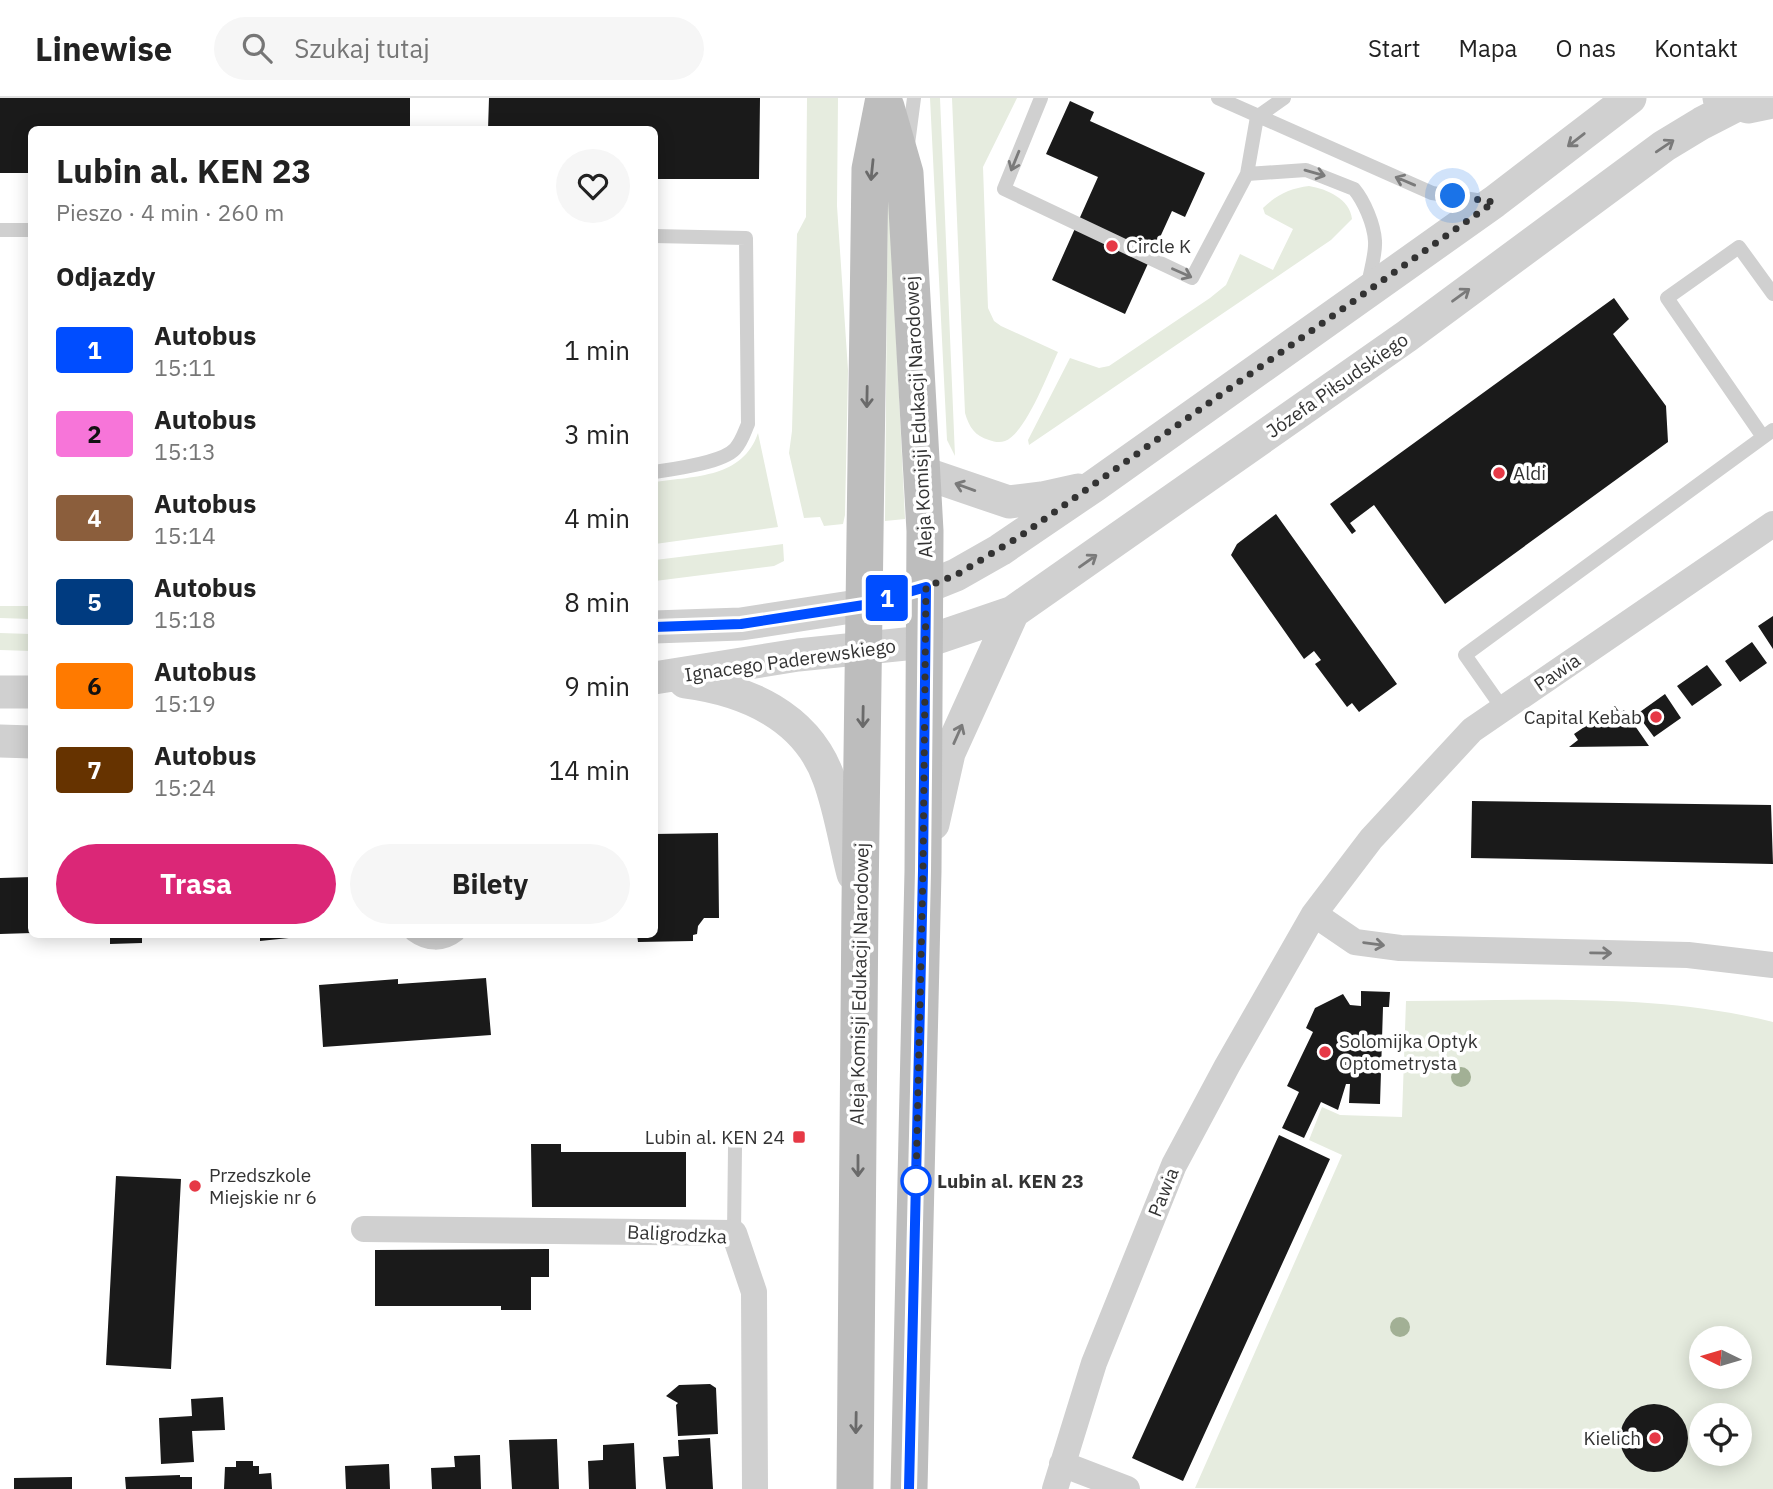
<!DOCTYPE html>
<html lang="pl">
<head>
<meta charset="utf-8">
<style>
  :root { --surface:#fff; --page:#f6f6f6; --text:#222; --muted:#767676; --line:#e0e0e0; --accent:#db2777 }
  body { margin:0; font-family:"IBM Plex Sans",sans-serif; background:var(--page); color:var(--text); height:100vh; display:flex; flex-direction:column; font-size:26px; white-space:nowrap }
  * { box-sizing:border-box; margin:0 }
  p { font-size:23px; color:var(--muted) }
  .icon { flex:none; width:38px; height:38px; fill:none; stroke:currentColor; stroke-width:2; stroke-linecap:round; stroke-linejoin:round }
  .map { position:relative; flex:1; overflow:hidden }
  .drawer { position:absolute; left:28px; top:28px; width:630px; height:812px; display:flex; flex-direction:column; background:var(--surface); border-radius:10px; box-shadow:0 4px 18px #0003 }
  .drawer>* { flex:none }
  .badge { padding:0 14px; border-radius:5px; font-size:24px; line-height:46px }
  .needle { width:46px; rotate:275deg }
  .controls { position:absolute; left:1689px; top:1228px; display:grid; gap:14px }
  .controls a { display:grid; place-items:center; width:63px; height:63px; border-radius:50%; background:var(--surface); box-shadow:0 4px 18px #0003; font-size:35px }
  .you { position:absolute; width:35px; height:35px; margin:-18px; border:5px solid #fff; border-radius:50%; background:#1a73e8; box-shadow:0 0 0 10px #1a73e833 }
  .map>.badge { position:absolute; translate:-50% -50%; box-shadow:0 0 0 4px #fff }
  h2 { padding:0 28px; font-size:26px; line-height:63px }
  .round { display:grid; place-items:center; flex:none; width:74px; height:74px; border-radius:37px; background:var(--page) }
  .overview { display:flex; align-items:center; justify-content:space-between; height:119px; padding:0 28px }
  h1 { font-size:33px; font-weight:800; line-height:52px }
  .primary-button { display:flex; gap:14px; margin-top:auto; padding:14px 28px }
  .primary-button a { flex:1; height:80px; border-radius:42px; background:var(--accent); color:#fff; font-size:28px; font-weight:800; line-height:80px; text-align:center }
  .primary-button a+a { background:var(--page); color:var(--text) }
  ul { padding:0; list-style:none }
  li { display:flex; align-items:center; gap:21px; height:84px; padding:0 28px }
  li div { flex:1 }
  li b { display:block; font-size:26px }
  li em { font-style:normal }
  li .badge { min-width:77px; font-weight:700; text-align:center }
  header { display:flex; align-items:center; gap:42px; box-sizing:border-box; height:98px; padding:0 35px; background:var(--surface); border-bottom:2px solid var(--line) }
  header strong { font-size:33px }
  nav { display:flex; gap:38px; margin-inline-start:auto; font-size:24px }
  .search { width:490px; height:63px; background:var(--page); display:flex; align-items:center; gap:18px; box-sizing:border-box; padding:0 24px; border-radius:38px; color:var(--muted); font-size:26px }
  .map>svg:first-child { display:block }
  .green { fill:#e6ecdf; fill-rule:evenodd }
  .building { fill:#1a1a1a }
  .lines { fill:none; stroke-linecap:round; stroke-linejoin:round }
  .service { stroke:#d0d0d0; stroke-width:14 }
  .minor { stroke:#d0d0d0; stroke-width:26 }
  .tertiary { stroke:#d0d0d0; stroke-width:33 }
  .secondary { stroke:#bdbdbd; stroke-width:37 }
  .tree { fill:#a2b095 }
  .oneway { stroke:#7a7a7a }
  .oneway2 { stroke:#6a6a6a }
  .line-casing { stroke:#fff; stroke-width:16 }
  .line { stroke:#004dff; stroke-width:10 }
  .walk { stroke:#333; stroke-width:7; stroke-dasharray:0 12.6 }
  .poi-dot { fill:#e63946; stroke:#fff; stroke-width:2.5 }
  .stop-dot { fill:#fff; stroke:#004dff; stroke-width:3.5 }
  .labels { text-anchor:middle; stroke-width:7; stroke-linejoin:round; paint-order:stroke }
  .poi-label { font-size:19px; fill:#333; stroke:#fff; text-anchor:start }
  .street-label { font-size:19px; fill:#333; stroke:#fff }
  .stop-label { font-size:19px; font-weight:bold; fill:#333; stroke:#fff; text-anchor:start }
</style>
</head>
<body>
<header>
<strong>Linewise</strong>
<div class="search"><svg class="icon" aria-label="search" viewBox="0 0 24 24"><circle cx="10" cy="10" r="6"/><path d="M15 15l6 6"/></svg>Szukaj tutaj</div>
<nav><a>Start</a><a>Mapa</a><a>O nas</a><a>Kontakt</a></nav>
</header>
<div class="map">
<svg width="1773" height="1391" viewBox="0 0 1773 1391">
  <rect width="100%" height="100%" fill="#fff"/>
  <!-- green -->
  <path class="green" d="M807,0H838L837,108L848,272L845,417L843,426L824,428L820,419L804,420L789,355L792,333L797,136L806,119Z
    M930,0H940L955,358L947,342Z
    M952,0H1017L983,69L988,210L994,223L1001,228L1058,254C1048,275 1026,335 1005,343C1000,345 994,344 989,342C975,338 969,329 965,315Z
    M888,70L905,421L885,423Z
    M1309,88C1327,91 1350,101 1352,121L1331,142L1029,347L1028,342L1070,260L1099,270L1109,268L1210,200L1226,187L1240,156L1273,172L1293,131L1265,116L1263,110C1276,97 1291,90 1309,88Z
    M758,335L778,429L655,446V384C695,378 743,380 758,335Z
    M783,446L784,463L774,468L655,483V462Z
    M0,508H31V521L0,520Z
    M0,535L31,536V553L0,552Z
    M1406,903C1529,903 1653,894 1773,924V1391L1195,1390L1342,1057L1309,1042L1322,1009L1340,1017L1402,1019ZM1701,1241H1740V1279H1701ZM1701,1318H1740V1356H1701Z"/>
  <!-- building -->
  <path class="building" d="M0,0H410V32H32V75H0Z
    M489,0H760L759,81H654V32H488Z
    M1070,3L1094,14L1090,23L1205,75L1185,119L1172,113L1125,216L1052,182L1098,79L1046,56Z
    M1614,200L1629,221L1613,236L1666,308L1668,344L1445,506L1374,407L1350,425L1356,433L1352,436L1330,406Z
    M1276,416L1397,586L1359,614L1352,605L1347,609L1315,566L1321,562L1314,553L1304,561L1231,457L1237,446Z
    M1773,518V551L1758,528Z
    M1752,544L1767,565L1740,584L1725,563Z
    M1707,567L1722,587L1692,608L1677,588Z
    M1665,596L1681,620L1654,639L1637,616Z
    M1615,608L1620,615L1624,612L1649,648L1569,649L1578,642L1574,636Z
    M1472,703L1771,707L1773,766L1471,760Z
    M718,735L719,820H704L698,828L697,836L693,837V843L638,844L637,836H654V736Z
    M32,779V835L0,836V780Z
    M110,836H142V845L110,846Z
    M260,836H308V838L260,843Z
    M570,836H606V839L572,840Z
    M486,880L491,937L323,949L319,887L398,881V886Z
    M1361,893L1390,894L1389,909H1383L1380,1006L1349,1005L1350,986H1346L1338,1012L1321,1004L1304,1040L1282,1030L1299,994L1287,988L1313,934L1306,930L1315,910L1343,896L1350,907L1361,908Z
    M1279,1037L1330,1061L1183,1383L1132,1360Z
    M531,1046H561V1054H686V1109H532Z
    M116,1078L181,1081L171,1271L106,1267Z
    M549,1151V1179H531V1212H501V1208H375V1152Z
    M710,1286L716,1290L718,1336L678,1338L676,1307L678,1305L666,1298L679,1287Z
    M223,1299L225,1332L192,1333L194,1364L161,1366L159,1320L192,1318L191,1301Z
    M1620 1340a34 34 0 1 1 68 0a34 34 0 1 1-68 0Z
    M710,1340L713,1391H666L663,1359L679,1358L678,1342Z
    M557,1341L559,1391H512L509,1342Z
    M634,1345L636,1391H589L588,1363L603,1362V1347Z
    M480,1357L481,1391H432L431,1370L455,1369L454,1358Z
    M236,1363H253V1368H259V1376L271,1375L272,1391H224L225,1369H236Z
    M389,1366L390,1391H346L345,1368Z
    M180,1377V1379H192V1391H126L125,1379Z
    M72,1379V1391H14V1380Z"/>
  <g class="lines">
    <!-- service -->
    <path class="service" d="M1041,0L1004,91L1192,180L1247,76L1257,19L1284,0
      M1218,0L1432,95L1489,104
      M908,46L914,0
      M1247,76L1306,72L1354,91C1364,103 1374,126 1375,143C1376,156 1370,174 1368,187
      M0,132H32
      M654,138L746,140L748,326C744,335 742,343 735,351C722,365 674,371 654,374
      M1763,339L1667,200L1739,149L1773,196
      M1503,611L1465,557L1773,332
      M412,836C427,847 443,848 458,836
      M734,1135L735,1050"/>
    <!-- minor -->
    <path class="minor" d="M1314,816L1355,844L1400,850L1688,857L1773,867
      M364,1131L734,1135L754,1194L755,1391
      M1062,1366L1127,1391
      M1055,1391L1094,1265L1174,1067L1227,968L1314,816L1371,741L1472,632L1773,426"/>
    <!-- tertiary -->
    <path class="tertiary" d="M1719,0L1748,9L1773,4
      M921,374L1009,404L1042,400L1078,392
      M654,529L741,526L864,507L926,489L956,477L1000,452L1094,388L1494,104L1630,0
      M654,580L798,557L925,544L1013,514L1407,238L1664,48L1702,25L1737,7
      M685,584C746,592 807,618 829,681C840,711 845,745 853,776
      M0,594H32
      M0,643L32,644
      M933,726L949,655L1013,514"/>
    <!-- secondary -->
    <path class="secondary" d="M886,9L905,75L925,433L923,773L909,1391
      M855,1391L860,804L870,71L884,0"/>
  </g>
  <!-- trees -->
  <g class="tree">
    <circle cx="1461" cy="979" r="10"/>
    <circle cx="1400" cy="1229" r="10"/>
  </g>
  <!-- one-way arrows -->
  <defs><path id="oneway-shaft" d="M-6 0H5M1.5-3L5.5 0L1.5 3" fill="none" stroke-width="1.6" stroke-linecap="round" stroke-linejoin="round" transform="scale(1.75)"/></defs>
  <g class="oneway">
    <use href="#oneway-shaft" transform="translate(1576 42) rotate(142)"/>
    <use href="#oneway-shaft" transform="translate(1665 48) rotate(-34)"/>
    <use href="#oneway-shaft" transform="translate(1015 63) rotate(112)"/>
    <use href="#oneway-shaft" transform="translate(1315 75) rotate(16)"/>
    <use href="#oneway-shaft" transform="translate(1405 83) rotate(-157)"/>
    <use href="#oneway-shaft" transform="translate(1182 175) rotate(24)"/>
    <use href="#oneway-shaft" transform="translate(1461 197) rotate(-36)"/>
    <use href="#oneway-shaft" transform="translate(965 389) rotate(-160)"/>
    <use href="#oneway-shaft" transform="translate(1088 463) rotate(-35)"/>
    <use href="#oneway-shaft" transform="translate(958 636) rotate(-66)"/>
    <use href="#oneway-shaft" transform="translate(1374 846) rotate(8)"/>
    <use href="#oneway-shaft" transform="translate(1601 855) rotate(1)"/>
  </g>
  <g class="oneway2">
    <use href="#oneway-shaft" transform="translate(872 72) rotate(96)"/>
    <use href="#oneway-shaft" transform="translate(867 299) rotate(91)"/>
    <use href="#oneway-shaft" transform="translate(863 619) rotate(91)"/>
    <use href="#oneway-shaft" transform="translate(858 1068) rotate(90)"/>
    <use href="#oneway-shaft" transform="translate(856 1325) rotate(91)"/>
  </g>
  <g class="lines">
    <!-- line casing -->
    <g class="line-casing">
      <path id="line" d="M654,529L741,526L864,507L926,489L923,773L909,1391"/>
    </g>
    <!-- line -->
    <use href="#line" class="line"/>
    <!-- walk -->
    <path class="walk" d="M916,1083L923,773L926,489L956,477L1019,439L1494,104L1453,98"/>
  </g>
  <!-- markers -->
  <g class="poi-dot">
    <circle cx="1112" cy="148" r="7"/>
    <circle cx="1499" cy="375" r="7"/>
    <circle cx="1656" cy="619" r="7"/>
    <circle cx="1325" cy="954" r="7"/>
    <rect x="792" y="1032" width="14" height="14" rx="3.5"/>
    <circle cx="195" cy="1088" r="7"/>
    <circle cx="1655" cy="1340" r="7"/>
  </g>
  <circle class="stop-dot" cx="916" cy="1083" r="14"/>
  <g class="labels">
    <!-- poi labels -->
    <g class="poi-label">
      <text x="1126" y="155">Circle K</text>
      <text x="1513" y="382">Aldi</text>
      <text x="1642" y="626" text-anchor="end">Capital Kebab</text>
      <text x="1339" y="950">Solomijka Optyk<tspan x="1339" dy="22">Optometrysta</tspan></text>
      <text x="785" y="1046" text-anchor="end">Lubin al. KEN 24</text>
      <text x="209" y="1084">Przedszkole<tspan x="209" dy="22">Miejskie nr 6</tspan></text>
      <text x="1641" y="1347" text-anchor="end">Kielich</text>
    </g>
    <!-- street labels -->
    <g class="street-label">
      <text transform="translate(1337 287) rotate(-35)" y="7">Józefa Piłsudskiego</text>
      <text transform="translate(918 319) rotate(-93)" y="7">Aleja Komisji Edukacji Narodowej</text>
      <text transform="translate(790 562) rotate(-8)" y="7">Ignacego Paderewskiego</text>
      <text transform="translate(1557 574) rotate(-34)" y="7">Pawia</text>
      <text transform="translate(859 886) rotate(-89)" y="7">Aleja Komisji Edukacji Narodowej</text>
      <text transform="translate(1163 1094) rotate(-68)" y="7">Pawia</text>
      <text transform="translate(677 1136) rotate(3)" y="7">Baligrodzka</text>
    </g>
    <!-- stop labels -->
    <g class="stop-label">
      <text x="937" y="1090">Lubin al. KEN 23</text>
    </g>
  </g>
</svg>
<div class="controls">
<a><svg class="needle" viewBox="-14 -14 28 28"><path d="M0-13l5 13h-10z" fill="#e53935"/><path d="M0 13l5-13h-10z" fill="#767676"/></svg></a>
<a><svg class="icon" aria-label="locate" viewBox="0 0 24 24"><circle cx="12" cy="12" r="6"/><path d="M12 2v4M12 18v4M2 12h4M18 12h4"/></svg></a>
</div>
<div class="you" style="left:1453px;top:98px"></div>
<b class="badge" style="left:887px;top:500px;background:#004dff;color:#fff">1</b>
<section class="drawer">
<div class="overview"><div><h1>Lubin al. KEN 23</h1><p>Pieszo · 4 min · 260 m</p></div><a class="round"><svg class="icon" aria-label="heart" viewBox="0 0 24 24"><path d="M12 20l-8-8c-3-5 5-10 8-4 3-6 11-1 8 4z"/></svg></a></div>
<h2>Odjazdy</h2>
<ul>
<li><span class="badge" style="background:#004dff;color:#fff">1</span><div><b>Autobus</b><p>15:11</p></div><em>1 min</em></li>
<li><span class="badge" style="background:#f775d9;color:#111">2</span><div><b>Autobus</b><p>15:13</p></div><em>3 min</em></li>
<li><span class="badge" style="background:#8b5e3c;color:#fff">4</span><div><b>Autobus</b><p>15:14</p></div><em>4 min</em></li>
<li><span class="badge" style="background:#003b80;color:#fff">5</span><div><b>Autobus</b><p>15:18</p></div><em>8 min</em></li>
<li><span class="badge" style="background:#ff7a00;color:#111">6</span><div><b>Autobus</b><p>15:19</p></div><em>9 min</em></li>
<li><span class="badge" style="background:#630;color:#fff">7</span><div><b>Autobus</b><p>15:24</p></div><em>14 min</em></li>
</ul>
<div class="primary-button"><a>Trasa</a><a>Bilety</a></div>
</section>
</div>
</body>
</html>
